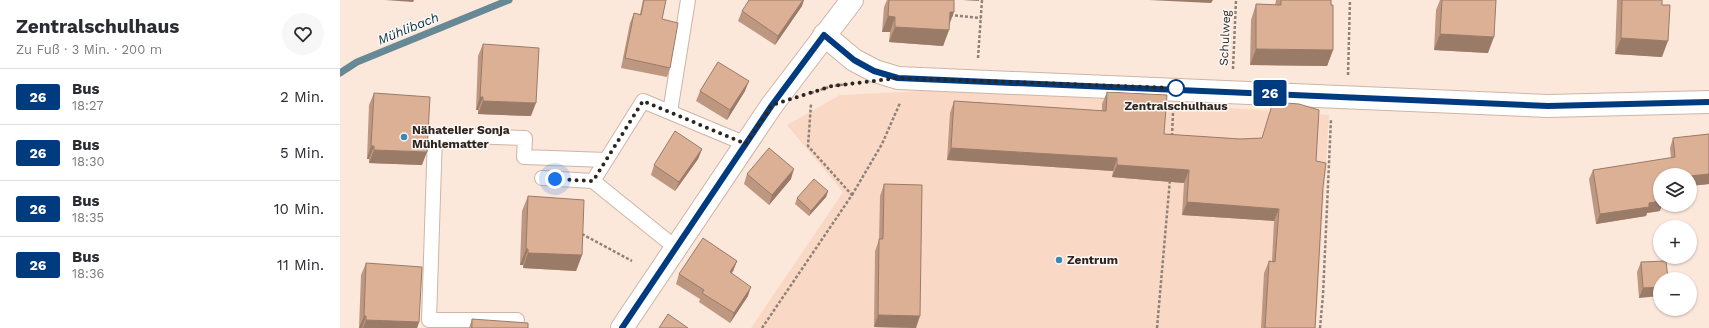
<!DOCTYPE html>
<html lang="de">
<head>
<meta charset="utf-8">
<style>
  :root { --surface:#fff; --page:#f7f7f7; --text:#2b2b33; --muted:#7c7c81; --line:#e1e1e2 }
  body { margin:0; font-family:"Work Sans",sans-serif; background:var(--page); color:var(--text); height:100vh; display:flex; flex-direction:column; font-size:15px; white-space:nowrap }
  * { box-sizing:border-box; margin:0 }
  p { font-size:13px; color:var(--muted) }
  .icon { flex:none; width:22px; height:22px; fill:none; stroke:currentColor; stroke-width:2; stroke-linecap:round; stroke-linejoin:round }
  .map { position:relative; flex:1; overflow:hidden }
  .sheet { display:flex; flex-direction:column; background:var(--surface); width:340px }
  .sheet>* { flex:none }
  .badge { padding:0 8px; border-radius:3px; font-size:14px; line-height:26px }
  .controls { position:absolute; left:1313px; top:168px; display:grid; gap:8px }
  .controls a { display:grid; place-items:center; width:44px; height:44px; border-radius:50%; background:var(--surface); box-shadow:0 1px 3px #0004; font-size:20px }
  .you { position:absolute; width:20px; height:20px; margin:-10px; border:3px solid #fff; border-radius:50%; background:#1a73e8; box-shadow:0 0 0 6px #1a73e833 }
  .map>.badge { position:absolute; translate:-50% -50%; box-shadow:0 0 0 2px #fff }
  .round { display:grid; place-items:center; flex:none; width:42px; height:42px; border-radius:21px; background:var(--page) }
  .summary { display:flex; align-items:center; justify-content:space-between; height:68px; padding:0 16px }
  h1 { font-size:19px; font-weight:700; line-height:30px }
  ul { padding:0; list-style:none }
  li { display:flex; align-items:center; gap:12px; height:56px; padding:0 16px; border-top:1px solid var(--line) }
  li div { flex:1 }
  li b { display:block; font-size:15px }
  li em { font-style:normal }
  li .badge { min-width:44px; font-weight:700; text-align:center }
  main { display:flex; flex:1; min-height:0 }
  .map>svg:first-child { display:block }
  .built { fill:#f9d9c5 }
  .lines { fill:none; stroke-linecap:round; stroke-linejoin:round }
  .stream { stroke:#678895; stroke-width:7 }
  .lane-casing { stroke:#ceb5a6; stroke-width:16 }
  .street-casing { stroke:#ceb5a6; stroke-width:24 }
  .secondary-casing { stroke:#ceb5a6; stroke-width:24 }
  .path { stroke:#908178; stroke-width:2.5; stroke-dasharray:3 2; stroke-linecap:butt }
  .lane { stroke:#fff; stroke-width:14 }
  .street { stroke:#fff; stroke-width:22 }
  .secondary { stroke:#fff; stroke-width:22 }
  .wall { fill:#bd9780 }
  .shaded-wall { fill:#9a7b68 }
  .building { fill:#dcb095; stroke:#9a7b68 }
  .line-casing { stroke:#fff; stroke-width:9 }
  .line { stroke:#003b80; stroke-width:6 }
  .walk { stroke:#2e251f; stroke-width:4; stroke-dasharray:0 7.2 }
  .stop-dot { fill:#fff; stroke:#003b80; stroke-width:2 }
  .poi-dot { fill:#3988ba; stroke:#fdf8f5; stroke-width:1.5 }
  .labels { text-anchor:middle; stroke-width:3; stroke-linejoin:round; paint-order:stroke }
  .street-label { font-size:12px; fill:#2e251f; stroke:#fdf8f5 }
  .stop-label { font-size:12px; font-weight:bold; fill:#2e251f; stroke:#fdf8f5 }
  .poi-label { font-size:12px; font-weight:bold; fill:#2e251f; stroke:#fdf8f5; text-anchor:start }
  .water-label { font-size:13px; font-style:italic; fill:#023443; stroke:#fdf8f5 }
</style>
</head>
<body>
<main>
<section class="sheet">
<div class="summary"><div><h1>Zentralschulhaus</h1><p>Zu Fuß · 3 Min. · 200 m</p></div><a class="round"><svg class="icon" aria-label="heart" viewBox="0 0 24 24"><path d="M12 20l-8-8c-3-5 5-10 8-4 3-6 11-1 8 4z"/></svg></a></div>
<ul>
<li><span class="badge" style="background:#003b80;color:#fff">26</span><div><b>Bus</b><p>18:27</p></div><em>2 Min.</em></li>
<li><span class="badge" style="background:#003b80;color:#fff">26</span><div><b>Bus</b><p>18:30</p></div><em>5 Min.</em></li>
<li><span class="badge" style="background:#003b80;color:#fff">26</span><div><b>Bus</b><p>18:35</p></div><em>10 Min.</em></li>
<li><span class="badge" style="background:#003b80;color:#fff">26</span><div><b>Bus</b><p>18:36</p></div><em>11 Min.</em></li>
</ul>
</section>
<div class="map">
<svg width="1369" height="328" viewBox="0 0 1369 328">
  <rect width="100%" height="100%" fill="#fce7db"/>
  <!-- built -->
  <path class="built" d="M623,89L989,115L976,328H411L503,192L447,125L500,95Z"/>
  <g class="lines">
    <!-- stream -->
    <path class="stream" d="M0,73L17,62L169,0"/>
    <!-- lane casing -->
    <g class="lane-casing">
      <path id="lane" d="M330,112L348,0
        M202,178L253,181
        M336,248L253,181L303,101L406,144
        M177,320H89L95,135L185,138L184,157L266,160"/>
    </g>
    <!-- street casing -->
    <g class="street-casing">
      <path id="street" d="M484,35L514,60L535,71L558,78L1208,106L1369,102"/>
    </g>
    <!-- secondary casing -->
    <g class="secondary-casing">
      <path id="secondary" d="M282,328L432,105L512,0"/>
    </g>
    <!-- path -->
    <path class="path" d="M610,15L641,18
      M638,58L642,0
      M893,69L896,0
      M1008,75L1010,0
      M471,93L492,86L509,84
      M832,136L833,113
      M512,195L542,144L560,103H561
      M242,234L292,261
      M422,328L512,195L468,146L471,104
      M817,328L830,179
      M980,328L983,295L991,119"/>
    <!-- lane -->
    <use href="#lane" class="lane"/>
    <!-- street -->
    <use href="#street" class="street"/>
    <!-- secondary -->
    <use href="#secondary" class="secondary"/>
  </g>
  <!-- wall -->
  <path class="wall" d="M303,0H326L322,19L330,68L327,77L281,68L290,23L294,13L300,14Z
    M547,0H614L609,25V30L603,46L549,42L550,32H542L544,7Z
    M936,0H991L993,50L987,66L910,65L911,20L916,4L935,5Z
    M1100,0H1102L1148,53L1094,50L1096,10Z
    M1277,0H1322V57L1275,54Z
    M462,6L435,45L398,21L402,11Z
    M143,44L191,116L138,114V110H136L138,56Z
    M360,91H405L387,120L356,101Z
    M767,92L824,134L900,139L922,138L933,102L976,161L983,187L975,328H921L924,273L929,261H932L934,221L842,215L844,183L772,177L773,171L607,160L610,113L614,101L762,111V104Z
    M34,93L82,165L29,163V159H27L29,105Z
    M1369,134V184L1350,186L1320,175V211L1307,213L1306,216L1256,224L1249,179L1253,170L1331,158L1330,148L1333,138Z
    M362,149L358,159L335,191L311,175L314,165Z
    M407,174L451,179L429,205L404,184Z
    M544,184L576,328L534,327L535,251L539,240L540,196Z
    M488,191L486,197L469,216L455,204L457,198Z
    M188,196L242,255L236,271L183,268V265H180L182,211Z
    M397,261L393,271L392,273L408,296L390,323L359,302L360,299L336,284L339,274Z
    M1301,262L1328,279L1299,298L1297,272Z
    M26,263L79,322L77,328H19L21,275Z
    M132,319L188,328H129Z"/>
  <!-- shaded-wall -->
  <path class="shaded-wall" d="M45,0H74L73,2Z
    M463,0H464L462,6L435,45L438,36Z
    M622,0H639V1Z
    M809,0H873L871,3Z
    M610,12H614L608,28Z
    M548,16L555,17L550,32H542Z
    M555,27L609,30L603,46L549,42Z
    M1100,34L1154,37L1148,53L1094,50Z
    M1281,38L1328,41L1322,57L1275,54Z
    M916,49L993,50L987,66L910,65Z
    M409,81L405,91L387,120L390,110Z
    M140,97H143L138,110H136Z
    M143,101L196,103L191,116L138,114Z
    M31,146H34L29,159H27Z
    M611,148L777,158L773,171L607,160Z
    M362,149L358,159L335,191L339,182Z
    M34,150L87,152L82,165L29,163Z
    M777,165L849,170L844,183L772,177Z
    M454,169L451,179L429,205L432,195Z
    M1369,174V184L1350,186V176Z
    M488,191L486,197L469,216L471,211Z
    M1320,201V205H1322L1320,211L1307,213L1306,216L1256,224L1260,214Z
    M847,202L939,209L934,221L842,215Z
    M186,249H188L183,265H180Z
    M188,253L242,255L236,271L183,268Z
    M397,261L393,271L386,282L390,272Z
    M411,287L408,296L390,323L394,313Z
    M1320,287V296L1299,298L1303,288Z
    M538,315L580,316L576,328L534,327Z
    M24,316H26L22,328H19Z
    M26,320L79,322L77,328H23Z"/>
  <!-- building -->
  <path class="building" d="M304,0H326L322,19L338,23L330,68L285,58L294,13L301,15Z
    M409,0H463L438,36L402,11Z
    M549,0H614V12H610L609,30L555,27V17L548,16Z
    M941,0H991V5H993V50L916,49V4L941,5Z
    M1102,0H1156L1154,37L1100,34Z
    M1282,0H1322V5H1330L1328,41L1281,38Z
    M143,44L199,48L196,103L143,101V97H140Z
    M378,62L409,81L390,110L360,91Z
    M767,92L827,95L824,134L900,139L922,138L933,102L959,104L979,110L976,161L986,163L983,187L975,328H925L929,261L935,262L939,209L847,202L849,170L777,165V158L611,148L614,101L766,111Z
    M34,93L90,97L87,152L34,150V146H31Z
    M335,131L362,149L339,182L314,165Z
    M1369,134V174L1350,176V175H1320V201L1309,203V207L1260,214L1253,170L1335,157L1333,138Z
    M429,148L454,169L432,195L407,174Z
    M474,179L488,191L471,211L457,198Z
    M544,184L582,185L580,316L538,315L539,239H543Z
    M188,196L244,200L242,255L188,253V249H186Z
    M363,238L397,261L390,272L411,287L394,313L362,293L364,290L339,274Z
    M1326,261L1328,279H1320V287L1303,288L1301,262Z
    M26,263L82,267L79,322L26,320V316H24Z
    M328,314L348,328H319Z
    M132,319L188,323V328H132Z"/>
  <g class="lines">
    <!-- line casing -->
    <g class="line-casing">
      <path id="line" d="M282,328L432,105L484,35L514,60L534,71L558,78L1208,106L1369,102"/>
    </g>
    <!-- line -->
    <use href="#line" class="line"/>
    <!-- walk -->
    <path class="walk" d="M215,179L253,181L303,101L406,144L432,105L492,86L558,78L836,88"/>
  </g>
  <!-- markers -->
  <circle class="stop-dot" cx="836" cy="88" r="8"/>
  <g class="poi-dot">
    <circle cx="64" cy="137" r="4"/>
    <circle cx="719" cy="260" r="4"/>
  </g>
  <g class="labels">
    <!-- street labels -->
    <g class="street-label">
      <text transform="translate(885 38) rotate(-87)" y="4">Schulweg</text>
    </g>
    <!-- stop labels -->
    <g class="stop-label">
      <text x="836" y="110">Zentralschulhaus</text>
    </g>
    <!-- poi labels -->
    <g class="poi-label">
      <text x="72" y="134">Nähatelier Sonja<tspan x="72" dy="14">Mühlematter</tspan></text>
      <text x="727" y="264">Zentrum</text>
    </g>
    <!-- water labels -->
    <g class="water-label">
      <text transform="translate(68 28) rotate(-22)" y="5">Mühlibach</text>
    </g>
  </g>
</svg>
<div class="controls">
<a><svg class="icon" aria-label="layers" viewBox="0 0 24 24"><path d="M12 4l9 5-9 5-9-5zM3 14l9 5 9-5"/></svg></a>
<a>+</a>
<a>−</a>
</div>
<div class="you" style="left:215px;top:179px"></div>
<b class="badge" style="left:930px;top:93px;background:#003b80;color:#fff">26</b>
</div>
</main>
</body>
</html>
